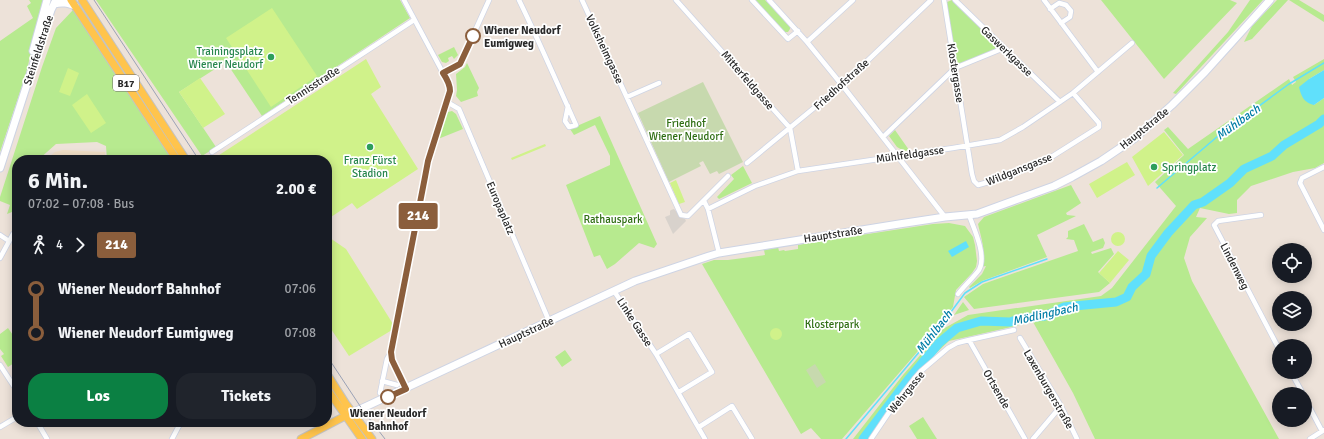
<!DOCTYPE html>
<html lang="de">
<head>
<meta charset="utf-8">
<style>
  :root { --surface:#171b24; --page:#20242c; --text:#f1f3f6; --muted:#9ea1a6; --accent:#0b8043 }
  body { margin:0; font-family:Signika,sans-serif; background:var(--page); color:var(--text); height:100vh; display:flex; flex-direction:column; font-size:15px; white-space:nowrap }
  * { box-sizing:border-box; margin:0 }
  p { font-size:13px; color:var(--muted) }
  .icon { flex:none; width:22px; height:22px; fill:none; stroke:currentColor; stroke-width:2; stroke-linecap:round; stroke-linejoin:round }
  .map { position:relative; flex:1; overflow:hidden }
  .panel { position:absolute; left:12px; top:155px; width:320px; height:272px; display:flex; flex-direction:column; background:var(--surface); border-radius:16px; box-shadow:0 2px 10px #0003 }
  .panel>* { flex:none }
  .badge { padding:0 8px; border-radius:3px; font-size:14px; line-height:26px }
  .controls { position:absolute; left:1272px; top:243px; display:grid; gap:8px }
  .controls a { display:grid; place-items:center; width:40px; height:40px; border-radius:50%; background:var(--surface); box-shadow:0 2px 10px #0003; font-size:20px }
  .map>.badge { position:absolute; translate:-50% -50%; box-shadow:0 0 0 2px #fff }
  .legs { display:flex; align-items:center; gap:6px; height:44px; padding:0 16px; font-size:13px }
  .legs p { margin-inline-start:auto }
  .headline { display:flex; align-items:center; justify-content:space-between; height:68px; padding:0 16px }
  h1 { font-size:22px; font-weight:700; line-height:30px }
  .cta { display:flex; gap:8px; margin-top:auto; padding:8px 16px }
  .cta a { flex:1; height:46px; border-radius:16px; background:var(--accent); color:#fff; font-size:16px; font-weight:700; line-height:46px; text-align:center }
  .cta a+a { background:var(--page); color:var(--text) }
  ul { padding:0 16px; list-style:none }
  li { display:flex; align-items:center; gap:14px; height:44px; font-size:15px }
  li i { display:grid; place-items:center; width:6px; height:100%; margin:0 5px; background:currentColor }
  li i::after { content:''; width:10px; height:10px; margin:-5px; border:3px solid; border-radius:50%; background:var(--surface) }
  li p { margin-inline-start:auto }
  li:first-child i { background:linear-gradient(#0000 50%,currentColor 0) }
  li:last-child i { background:linear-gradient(currentColor 50%,#0000 0) }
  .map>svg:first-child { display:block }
  .education { fill:#f1dfc6 }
  .green { fill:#b7ea8f }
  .cemetery { fill:#c7d9ae }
  .pitch { fill:#d0f28a }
  .plaza { fill:#d8d2cc }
  .water { fill:#60e0fb }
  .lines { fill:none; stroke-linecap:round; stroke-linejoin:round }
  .stream { stroke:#60e0fb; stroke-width:1.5 }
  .river { stroke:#60e0fb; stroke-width:9 }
  .street-casing { stroke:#ced4e4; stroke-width:6 }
  .secondary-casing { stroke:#ced4e4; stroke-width:9 }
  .primary-casing { stroke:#c3c3c3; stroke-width:9 }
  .street { stroke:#fff; stroke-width:4.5 }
  .secondary { stroke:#fff; stroke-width:7 }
  .primary { stroke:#ffc44c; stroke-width:7 }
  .tram { stroke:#9ba2b6; stroke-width:1 }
  .line-1-casing { stroke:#fff; stroke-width:9 }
  .line-1 { stroke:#8b5e3c; stroke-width:6 }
  .stop-1-dot { fill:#fff; stroke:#8b5e3c; stroke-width:2 }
  .leisure-dot { fill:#2e9e5b; stroke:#fff; stroke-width:1.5 }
  .labels { text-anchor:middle; stroke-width:3.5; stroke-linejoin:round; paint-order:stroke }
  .shield { fill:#fff; stroke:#696969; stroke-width:1 }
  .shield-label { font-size:10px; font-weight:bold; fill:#292929 }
  .stop-label { font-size:11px; font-weight:bold; fill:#292929; stroke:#fff; text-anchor:start }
  .street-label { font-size:11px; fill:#292929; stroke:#fff }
  .leisure-label { font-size:11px; fill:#27864d; stroke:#fff; text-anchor:end }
  .park-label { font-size:11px; fill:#2e6d12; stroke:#fff }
  .water-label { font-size:12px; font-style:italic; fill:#007da6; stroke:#fff }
</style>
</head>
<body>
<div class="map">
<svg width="1324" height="439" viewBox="0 0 1324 439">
  <rect width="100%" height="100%" fill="#ede2d9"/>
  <!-- education -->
  <path class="education" d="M63,150L105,152V160H45L55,152Z"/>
  <!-- green -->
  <path class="green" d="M29,0H43L26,74L0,152V41L33,18L27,6L31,3Z
    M96,0H400L410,18L262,116L226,62L179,92L216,147L202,156Z
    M755,0H765L790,27V29L788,32H785Z
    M952,0L998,44L997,49L958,65L955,61L947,2Z
    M1101,0H1230L1237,3L1164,79Z
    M1250,0H1263L1176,94L1173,93L1228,32Z
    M1277,0H1288L1252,39L1244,42L1252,26Z
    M1289,0H1299L1324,15V22Z
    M73,10L173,160H107L106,146L97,142L56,144L38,160H17V210L7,214L10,205L0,201V197L42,67L56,28Z
    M454,47L458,55L454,59L452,56L448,58L449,61L446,63L442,62L438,55Z
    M1324,59V70L1309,79L1314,105L1324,98V163L1315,168L1293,172L1251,186L1237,200V213L1229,214L1200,208L1196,217L1207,218L1190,237L1184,258L1192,281L1279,439H1095L1073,393L1033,322L949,341L917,371H914L883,408L884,415L868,439H853L903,375L943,329L968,315L1101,296L1112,288L1176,206L1155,182L1184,155L1164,130L1168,127L1188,149L1289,79L1292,85L1296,82L1293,77Z
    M467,63L479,88L477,92L478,96L461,102L456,96L457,90L456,74L465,67Z
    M452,111L456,114L463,129L438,139L446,114L448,112Z
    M600,116L657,244L654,248L639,243L615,264L607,269L600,255L594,257L566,185L610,165V156L595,125L574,135L570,129Z
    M895,130L909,150L904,151L897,147L889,136Z
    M743,166L752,183L719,199L717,197L734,179L731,175Z
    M1071,185L1081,203L1066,213L1067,215L1076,216L1037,235L1047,257L982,281L970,288L969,287L982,274L986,266L981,267C987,253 981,238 978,224L984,217Z
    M949,223L965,226L973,237L975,245L977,261L976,267L972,273L956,290L953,307L918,351L842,439H821L811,428L801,434L702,264L714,260H728L765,255L764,250L778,247L779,251L784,250L785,251L798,249V245L809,243L933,224Z
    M1084,224L1093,242L1103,238L1105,243L1103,248L1091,252L1092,254L1111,248L1114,254L1098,272L1110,283L1099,292L974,309L964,297L983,284L1078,251L1074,240L1066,239L1068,237V231Z
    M963,302L969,310L954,315Z
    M8,328L17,341V361L8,367L1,356L4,354L0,349V334Z
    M565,350L572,360L562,367L555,357Z
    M923,417L937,439H917L909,426Z"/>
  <!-- cemetery -->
  <path class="cemetery" d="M703,82L743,162L719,174L717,171L710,174L703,161L699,163L701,166L669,182L638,113Z
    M815,364L826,382L817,388L806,370Z"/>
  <!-- pitch -->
  <path class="pitch" d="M272,8L317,76L271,107L226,38Z
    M366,59L381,87L371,94L418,169L357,209L352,203L328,219L327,222V160L213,159Z
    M68,68L79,73L70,96L59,92Z
    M200,78L225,114L203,128L179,92Z
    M87,94L106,123L91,133L72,105Z
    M1164,132L1183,155L1148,186L1132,157Z
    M545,144L546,146L512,160L511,158Z
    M1127,162L1135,175L1097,198L1089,184Z
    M676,180L685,202L679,204L670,183Z
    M1111 239a7 7 0 1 1 14 0a7 7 0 1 1-14 0Z
    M327,234L330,238L346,249L393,324L392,330L349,356L327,323Z
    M1118,251L1129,260L1110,283L1099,273Z
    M770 334a6 6 0 1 1 12 0a6 6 0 1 1-12 0Z"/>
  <!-- plaza -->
  <path class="plaza" d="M674,209L677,212L680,217L685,219L686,221L673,234L665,217L670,215V211L671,210Z"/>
  <!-- water -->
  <path class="water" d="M1324,70V98L1314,105C1304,103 1301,96 1299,87L1309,79Z
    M966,241L969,247L952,257L948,251Z"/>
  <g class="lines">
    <!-- stream -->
    <path class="stream" d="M1157,188L1218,136L1289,84L1324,63
      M846,439L936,332L965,293L982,282L1047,259"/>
    <!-- river -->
    <path class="river" d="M863,439L908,380L939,343L957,328L981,321L1010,322L1019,319L1045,316L1064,307L1116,302L1127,297L1132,287L1146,274L1151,256L1168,233L1194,205L1203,202L1230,183L1244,169L1272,156L1284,145L1319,124L1324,119"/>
    <!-- street casing -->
    <g class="street-casing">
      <path id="street" d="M404,0L450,86L447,102L428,161L425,177L391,352L392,360L406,389
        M519,0C539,41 557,83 576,125L569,127L565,121L568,106
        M582,0L681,215L688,216L728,176
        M676,0L790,128L798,171
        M752,0L788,39L798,31
        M769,0L807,42L842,85L945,217
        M944,0L972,174L974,181L978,185L1003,178L1045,161L1099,127V123L1073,93
        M955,0L1060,102
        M1044,0L1098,72
        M1050,9L1059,3L1066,5L1071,11L1070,17L1061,23
        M807,42L853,0
        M443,73L460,64L489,0
        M627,97L659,83
        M447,102L459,109L549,321
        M883,137L955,68L1004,48
        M212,152L414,20
        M747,163L842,85L931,0
        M1324,167L1302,178L1300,183L1324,230
        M704,201L708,209L719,253
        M708,209L755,186L798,171L953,148L1000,140L1023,127L1073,93L1132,43
        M1261,215L1218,221L1214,225L1279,349
        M0,235L9,241
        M0,258L13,234L17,232
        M614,291L656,354L705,439
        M958,294C964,286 973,278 979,270C987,256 974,229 969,215
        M1020,338L1061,406L1077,439
        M969,340L1025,439
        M656,354L689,334L712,372L679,392
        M0,365L17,391
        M1291,372L1303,394
        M382,381L397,385
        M380,393L387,359L391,352
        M1305,399L1322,431
        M37,422L47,439
        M0,427L17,417
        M699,427L732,406L752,439
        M172,439L181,422
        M871,439L894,405L914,379L921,371L948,348L957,343L969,340L1014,330
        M1033,439L1061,406
        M1310,439L1324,430"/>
    </g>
    <!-- secondary casing -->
    <g class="secondary-casing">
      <path id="secondary" d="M54,4C63,2 67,3 75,6
        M33,51L47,0
        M0,168L51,10L56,0
        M352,413L635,281L709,256L719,253L899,224L945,217L977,214L1054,186L1072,177L1101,161L1135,138L1172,105L1205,72L1270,0"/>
    </g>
    <!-- primary casing -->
    <g class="primary-casing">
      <path id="primary" d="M71,0L177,160
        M82,0L186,160
        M327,374L346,404L372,439
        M327,389L362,439
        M301,439L349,414"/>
    </g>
    <!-- street -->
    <use href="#street" class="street"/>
    <!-- secondary -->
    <use href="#secondary" class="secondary"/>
    <!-- primary -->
    <use href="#primary" class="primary"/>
    <!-- tram -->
    <path class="tram" d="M94,0L199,160
      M327,356L362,409L385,439"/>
  </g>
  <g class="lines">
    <!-- line-1 casing -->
    <g class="line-1-casing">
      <path id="line-1" d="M388,397L406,389L392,360L391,352L425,177L428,161L450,91C450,84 447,79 443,73L460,64L473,36"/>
    </g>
    <!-- line-1 -->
    <use href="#line-1" class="line-1"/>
  </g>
  <!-- markers -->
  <g class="stop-1-dot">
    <circle cx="473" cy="36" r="7"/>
    <circle cx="388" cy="397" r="7"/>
  </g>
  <g class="leisure-dot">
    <circle cx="271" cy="57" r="4"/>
    <circle cx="370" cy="147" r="4"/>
    <circle cx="1154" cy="167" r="4"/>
  </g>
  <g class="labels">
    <!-- shield labels -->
    <rect class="shield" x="113" y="75" width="26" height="16" rx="3"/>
    <g class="shield-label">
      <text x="126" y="87">B17</text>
    </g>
    <!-- stop labels -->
    <g class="stop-label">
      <text x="484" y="34">Wiener Neudorf<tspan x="484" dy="13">Eumigweg</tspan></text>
      <text x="388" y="417" text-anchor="middle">Wiener Neudorf<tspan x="388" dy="13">Bahnhof</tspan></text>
    </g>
    <!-- street labels -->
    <g class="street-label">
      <text transform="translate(605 49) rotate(65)" y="4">Volksheimgasse</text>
      <text transform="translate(38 50) rotate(-72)" y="4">Steinfeldstraße</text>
      <text transform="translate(1007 51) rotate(44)" y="4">Gaswerkgasse</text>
      <text transform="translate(956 73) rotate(81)" y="4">Klostergasse</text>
      <text transform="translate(748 80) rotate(49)" y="4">Mitterfeldgasse</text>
      <text transform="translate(841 84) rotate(-42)" y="4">Friedhofstraße</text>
      <text transform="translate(313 85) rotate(-33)" y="4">Tennisstraße</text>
      <text transform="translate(1144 128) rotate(-39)" y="4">Hauptstraße</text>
      <text transform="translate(910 154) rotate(-8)" y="4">Mühlfeldgasse</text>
      <text transform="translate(1019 169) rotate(-22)" y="4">Wildgansgasse</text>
      <text transform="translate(501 208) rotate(67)" y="4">Europaplatz</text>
      <text transform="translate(833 234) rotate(-9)" y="4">Hauptstraße</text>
      <text transform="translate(1235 266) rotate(63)" y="4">Lindenweg</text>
      <text transform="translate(635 322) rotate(57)" y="4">Linke Gasse</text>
      <text transform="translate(526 332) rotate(-25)" y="4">Hauptstraße</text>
      <text transform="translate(997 389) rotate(60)" y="4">Ortsende</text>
      <text transform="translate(1049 389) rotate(60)" y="4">Laxenburgerstraße</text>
      <text transform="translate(906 392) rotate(-51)" y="4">Wehrgasse</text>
    </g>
    <!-- leisure labels -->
    <g class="leisure-label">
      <text x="263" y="55">Trainingsplatz<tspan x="263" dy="13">Wiener Neudorf</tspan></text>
      <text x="370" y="164" text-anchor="middle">Franz Fürst<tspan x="370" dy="13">Stadion</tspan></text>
      <text x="1162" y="171" text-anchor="start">Springplatz</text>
    </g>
    <!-- park labels -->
    <g class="park-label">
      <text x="686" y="127">Friedhof<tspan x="686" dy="13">Wiener Neudorf</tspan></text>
      <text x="613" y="223">Rathauspark</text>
      <text x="832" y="328">Klosterpark</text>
    </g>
    <!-- water labels -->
    <g class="water-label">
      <text transform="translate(1238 122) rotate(-36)" y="4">Mühlbach</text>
      <text transform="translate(1045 314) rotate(-13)" y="4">Mödlingbach</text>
      <text transform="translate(934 332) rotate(-52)" y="4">Mühlbach</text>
    </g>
  </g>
</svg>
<div class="controls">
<a><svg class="icon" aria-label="locate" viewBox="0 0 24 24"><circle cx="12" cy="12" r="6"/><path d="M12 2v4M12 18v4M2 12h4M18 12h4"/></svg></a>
<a><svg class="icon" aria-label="layers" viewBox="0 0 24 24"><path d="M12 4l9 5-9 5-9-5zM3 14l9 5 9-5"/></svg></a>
<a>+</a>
<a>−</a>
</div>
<b class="badge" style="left:418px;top:216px;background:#8b5e3c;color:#fff">214</b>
<section class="panel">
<div class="headline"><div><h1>6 Min.</h1><p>07:02 – 07:08 · Bus</p></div><b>2.00 €</b></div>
<div class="legs"><svg class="icon" aria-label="walk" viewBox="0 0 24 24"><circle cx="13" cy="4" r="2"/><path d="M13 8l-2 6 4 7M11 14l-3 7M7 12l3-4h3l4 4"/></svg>4<svg class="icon" aria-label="forward" viewBox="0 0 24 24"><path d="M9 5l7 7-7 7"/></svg><b class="badge" style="background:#8b5e3c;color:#fff">214</b></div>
<ul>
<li><i style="color:#8b5e3c"></i><b>Wiener Neudorf Bahnhof</b><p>07:06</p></li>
<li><i style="color:#8b5e3c"></i><b>Wiener Neudorf Eumigweg</b><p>07:08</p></li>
</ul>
<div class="cta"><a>Los</a><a>Tickets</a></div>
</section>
</div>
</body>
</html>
